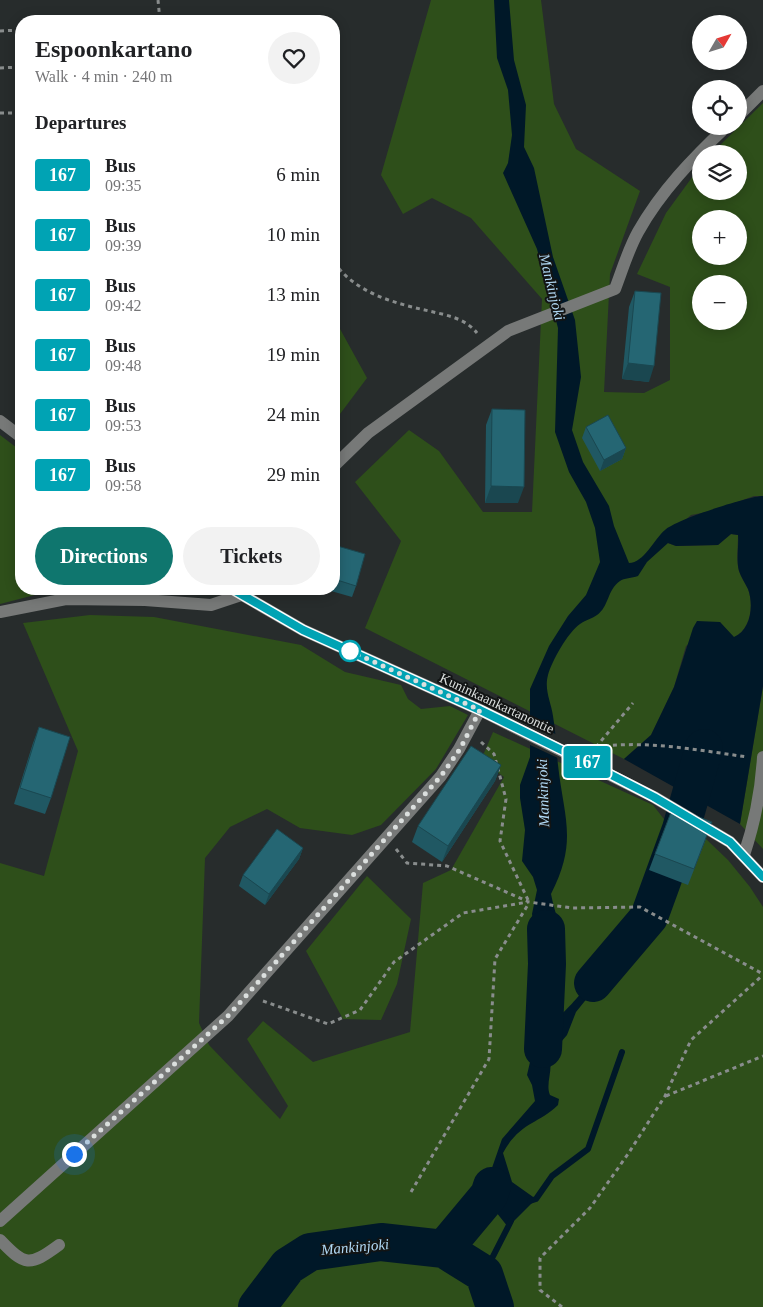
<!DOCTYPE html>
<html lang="en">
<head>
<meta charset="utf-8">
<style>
  :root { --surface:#fff; --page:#f2f2f2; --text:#202124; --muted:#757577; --accent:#0f766e }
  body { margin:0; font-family:"Times New Roman",serif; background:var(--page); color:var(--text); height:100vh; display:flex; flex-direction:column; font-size:19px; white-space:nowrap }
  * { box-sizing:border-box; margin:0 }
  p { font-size:16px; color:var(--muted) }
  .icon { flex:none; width:28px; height:28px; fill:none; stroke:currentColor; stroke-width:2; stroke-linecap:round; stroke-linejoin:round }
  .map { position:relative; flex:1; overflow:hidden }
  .drawer { position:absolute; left:15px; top:15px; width:325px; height:580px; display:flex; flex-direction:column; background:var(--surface); border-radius:20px; box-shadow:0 2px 12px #0003 }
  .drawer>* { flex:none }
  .badge { padding:0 10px; border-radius:4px; font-size:18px; line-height:32px }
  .needle { width:32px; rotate:51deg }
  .tools { position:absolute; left:692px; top:15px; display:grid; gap:10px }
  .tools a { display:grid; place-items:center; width:55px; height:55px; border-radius:50%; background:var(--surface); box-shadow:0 2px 12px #0003; font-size:25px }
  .you { position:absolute; width:25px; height:25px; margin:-12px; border:4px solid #fff; border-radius:50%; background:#1a73e8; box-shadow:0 0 0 8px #1a73e833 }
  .map>.badge { position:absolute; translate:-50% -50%; box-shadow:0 0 0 2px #fff }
  h2 { padding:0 20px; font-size:19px; line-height:45px }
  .round { display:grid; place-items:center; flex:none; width:52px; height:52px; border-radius:26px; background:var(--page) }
  .head { display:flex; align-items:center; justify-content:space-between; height:85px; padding:0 20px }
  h1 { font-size:24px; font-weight:700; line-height:38px }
  .cta { display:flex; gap:10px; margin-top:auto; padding:10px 20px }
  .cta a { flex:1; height:58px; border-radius:30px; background:var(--accent); color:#fff; font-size:20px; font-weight:700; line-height:58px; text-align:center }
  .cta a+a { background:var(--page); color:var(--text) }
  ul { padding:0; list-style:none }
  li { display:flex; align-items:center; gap:15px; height:60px; padding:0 20px }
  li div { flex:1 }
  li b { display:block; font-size:19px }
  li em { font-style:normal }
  li .badge { min-width:55px; font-weight:700; text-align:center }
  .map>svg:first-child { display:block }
  .green { fill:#2e4f1a; fill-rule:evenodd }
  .water { fill:#001828 }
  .pier { fill:#272c2c }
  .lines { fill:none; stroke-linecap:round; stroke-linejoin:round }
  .stream { stroke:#001828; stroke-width:6 }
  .river { stroke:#001828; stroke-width:38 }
  .path { stroke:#898d8d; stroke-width:3; stroke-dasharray:4 4; stroke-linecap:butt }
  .minor { stroke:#777978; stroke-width:12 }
  .wall { fill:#205863 }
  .shaded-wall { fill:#1a4750 }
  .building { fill:#256673; stroke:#1a4750 }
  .line-casing { stroke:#fff; stroke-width:11 }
  .line { stroke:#00a3b4; stroke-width:8 }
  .walk { stroke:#dbdfde; stroke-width:5; stroke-dasharray:0 9 }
  .stop-dot { fill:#fff; stroke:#00a3b4; stroke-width:2.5 }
  .labels { text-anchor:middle; stroke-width:4; stroke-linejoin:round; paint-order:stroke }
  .street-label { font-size:14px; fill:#dbdfde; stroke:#121414 }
  .water-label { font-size:15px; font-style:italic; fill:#b2daf6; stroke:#121414 }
</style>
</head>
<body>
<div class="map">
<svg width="763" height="1307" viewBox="0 0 763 1307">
  <rect width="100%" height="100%" fill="#272c2c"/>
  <!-- green -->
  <path class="green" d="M431,0H541L554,104L576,149L640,191L610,274L604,392L644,393L670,380V287L637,274L666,213L701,165V191H739V154H711L763,103V496H754L712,511L691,515L662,541L676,546L718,545L731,534L738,535C738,546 736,561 739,571C741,577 745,583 748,589C754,605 751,630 733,638L720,622L686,646L674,687L651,735L624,759L365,628L401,541L355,482L409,430L439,451L483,512H532L542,299L471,218L432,198L403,214L381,175ZM701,219H739V256H701ZM701,284H739V321H701Z
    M334,318L367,378L334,422Z
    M0,435L21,451V589H58L0,604Z
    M90,615L154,617L301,645L345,672L401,685L408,699L421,709L450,706L468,715L436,769L381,825L352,835L300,828L267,809L230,827L205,858L199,1023L209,1045L280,1119L288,1106L247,1039L263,1021L313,1062L410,1032L423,883L451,870L504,777L481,760L493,732L653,805L667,823L706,839L728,860L750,887L763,907V1307H0V863L44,876L78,751L23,623Z
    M763,686V849L740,824Z
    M367,876L411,919L397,984L381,1020L343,1019L306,951Z"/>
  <!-- water -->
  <path class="water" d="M494,0H509L514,60L526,105L524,147L534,168L553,257L575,320L581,377L572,430L583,462L609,506L614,526L629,563C644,563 654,539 665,530C675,520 749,496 763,496V686L740,824L624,759L651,735L674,687L693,628L697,621L720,622L734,637C751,630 754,605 748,589C745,583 741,577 739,571C736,560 739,546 738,535L731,534L718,545L676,546L668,543L647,562L638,576C632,578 624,578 620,581C607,590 609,607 597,615C592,619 585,620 580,624C568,632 552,661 548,675C544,690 551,702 553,716C556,732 556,749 558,765C564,819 578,841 551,894C558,930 576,955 544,983V993L556,1017C566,1016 604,964 612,952C620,939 623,928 634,915L639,917V921L618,960L576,1012L567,1035L549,1056C554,1069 545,1084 550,1095L559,1099L558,1105C537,1125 520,1122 503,1153L512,1182L536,1199L508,1227L496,1212L484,1210L476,1219L472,1229L458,1225L473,1211L485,1188L502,1139L535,1101L532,1085L527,1075L537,1032L534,986L537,970V946L532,914L537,890L533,877L522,861L525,830L520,798V785L530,757V689L549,646L568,616L586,595L600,562L595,528L586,502L569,472L555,432L558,328L537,249L503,173L508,163L512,135L508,90L497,58Z"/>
  <!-- pier -->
  <path class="pier" d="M528,722L558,735L560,759L528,744Z"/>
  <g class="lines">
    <!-- stream -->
    <path class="stream" d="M530,1201L536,1199L552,1176L588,1149L622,1052
      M484,1274L511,1221"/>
    <!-- river -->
    <path class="river" d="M593,983L649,917L681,829L704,748
      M543,1049L547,964L546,929
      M444,1249L489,1195L492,1186
      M257,1307L288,1266L310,1252L381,1242L444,1249L484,1274L495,1307"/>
    <!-- path -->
    <path class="path" d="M158,0L160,21
      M0,31L21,30
      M0,68L21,67
      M0,113H21
      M334,262C355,293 394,303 429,311C446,315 465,318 477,333
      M481,742L494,754L506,799L500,841L529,902
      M596,747L633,703
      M597,747C646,740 698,750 747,757
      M396,849L407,863L447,866L529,902L572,908L640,907L763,974
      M263,1001L328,1024L360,1010L394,962L463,913L528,902
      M666,1096L763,1056
      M411,1192L489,1059L495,959L529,903
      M562,1307L540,1290V1258L590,1208L628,1154L665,1096L691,1040L763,975"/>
    <!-- minor -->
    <path class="minor" d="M739,115L763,91
      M0,421L21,437
      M334,466L368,433L508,331L615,289C622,271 628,250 638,232C661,191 693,158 727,126
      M232,589L303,630L480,710L654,797L730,842L763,877
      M0,612L66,599L145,600L211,605L241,595
      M744,855C755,822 761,791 763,757
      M0,1221L228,1016L441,776L459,749L480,710
      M0,1240C25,1266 29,1267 59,1245"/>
  </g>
  <!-- wall -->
  <path class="wall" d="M635,291L649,382L622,379L629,307Z
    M492,409L518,503H485L486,425Z
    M586,427L626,448L622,459L600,471L582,438Z
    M334,545L356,586L352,597L324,589H334Z
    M39,727L51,798L45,814L14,804L33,743Z
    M501,765L495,781L442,862L412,842L418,826Z
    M706,839L688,885L649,870L655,854Z
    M303,848L299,859L265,905L239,886L243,875Z"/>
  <!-- shaded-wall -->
  <path class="shaded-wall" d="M628,363L654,366L649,382L622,379Z
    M626,448L622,459L600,471L604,460Z
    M491,486L524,487L518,503H485Z
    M501,765L495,781L442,862L448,846Z
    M303,848L299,859L265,905L269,894Z"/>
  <!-- building -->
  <path class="building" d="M635,291L661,293L654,366L628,363Z
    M492,409L525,410L524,487L491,486Z
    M608,415L626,448L604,460L586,427Z
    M334,545L365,554L356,586L334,579Z
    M39,727L70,737L51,798L20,788Z
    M471,746L501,765L448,846L418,826Z
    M673,807L712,822L694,869L655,854Z
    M277,829L303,848L269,894L243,875Z"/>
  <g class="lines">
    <!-- line casing -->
    <g class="line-casing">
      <path id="line" d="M232,589L303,630L480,710L586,762L654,797L730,842L763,877"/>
    </g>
    <!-- line -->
    <use href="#line" class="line"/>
    <!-- walk -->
    <path class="walk" d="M74,1154L228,1016L441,776L460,749L480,710L350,651"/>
  </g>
  <!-- markers -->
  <circle class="stop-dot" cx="350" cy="651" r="10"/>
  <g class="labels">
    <!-- street labels -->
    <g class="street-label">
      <text transform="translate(497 703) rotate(25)" y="5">Kuninkaankartanontie</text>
    </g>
    <!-- water labels -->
    <g class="water-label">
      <text transform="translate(552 287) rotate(76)" y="5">Mankinjoki</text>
      <text transform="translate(543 793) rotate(-92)" y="5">Mankinjoki</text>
      <text transform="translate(355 1247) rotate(-5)" y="5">Mankinjoki</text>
    </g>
  </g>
</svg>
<div class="tools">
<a><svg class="needle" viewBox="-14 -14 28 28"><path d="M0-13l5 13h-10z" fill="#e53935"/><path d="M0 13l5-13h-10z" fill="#757577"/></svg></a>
<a><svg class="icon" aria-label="locate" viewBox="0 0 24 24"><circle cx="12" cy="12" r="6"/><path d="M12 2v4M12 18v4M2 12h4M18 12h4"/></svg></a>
<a><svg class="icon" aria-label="layers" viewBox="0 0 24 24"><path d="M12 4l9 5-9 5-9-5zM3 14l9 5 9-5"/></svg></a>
<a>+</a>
<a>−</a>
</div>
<div class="you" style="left:74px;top:1154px"></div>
<b class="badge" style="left:587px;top:762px;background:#00a3b4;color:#fff">167</b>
<section class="drawer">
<div class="head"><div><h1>Espoonkartano</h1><p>Walk · 4 min · 240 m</p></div><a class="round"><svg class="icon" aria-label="heart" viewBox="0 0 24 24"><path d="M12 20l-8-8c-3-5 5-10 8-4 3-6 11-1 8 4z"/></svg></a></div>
<h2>Departures</h2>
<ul>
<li><span class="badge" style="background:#00a3b4;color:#fff">167</span><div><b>Bus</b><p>09:35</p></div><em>6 min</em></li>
<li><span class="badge" style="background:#00a3b4;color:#fff">167</span><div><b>Bus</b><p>09:39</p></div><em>10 min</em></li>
<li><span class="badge" style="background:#00a3b4;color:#fff">167</span><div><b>Bus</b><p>09:42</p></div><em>13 min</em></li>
<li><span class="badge" style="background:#00a3b4;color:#fff">167</span><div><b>Bus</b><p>09:48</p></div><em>19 min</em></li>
<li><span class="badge" style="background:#00a3b4;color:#fff">167</span><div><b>Bus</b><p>09:53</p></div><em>24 min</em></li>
<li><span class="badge" style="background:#00a3b4;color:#fff">167</span><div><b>Bus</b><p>09:58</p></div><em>29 min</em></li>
</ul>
<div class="cta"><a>Directions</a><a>Tickets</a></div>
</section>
</div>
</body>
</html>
